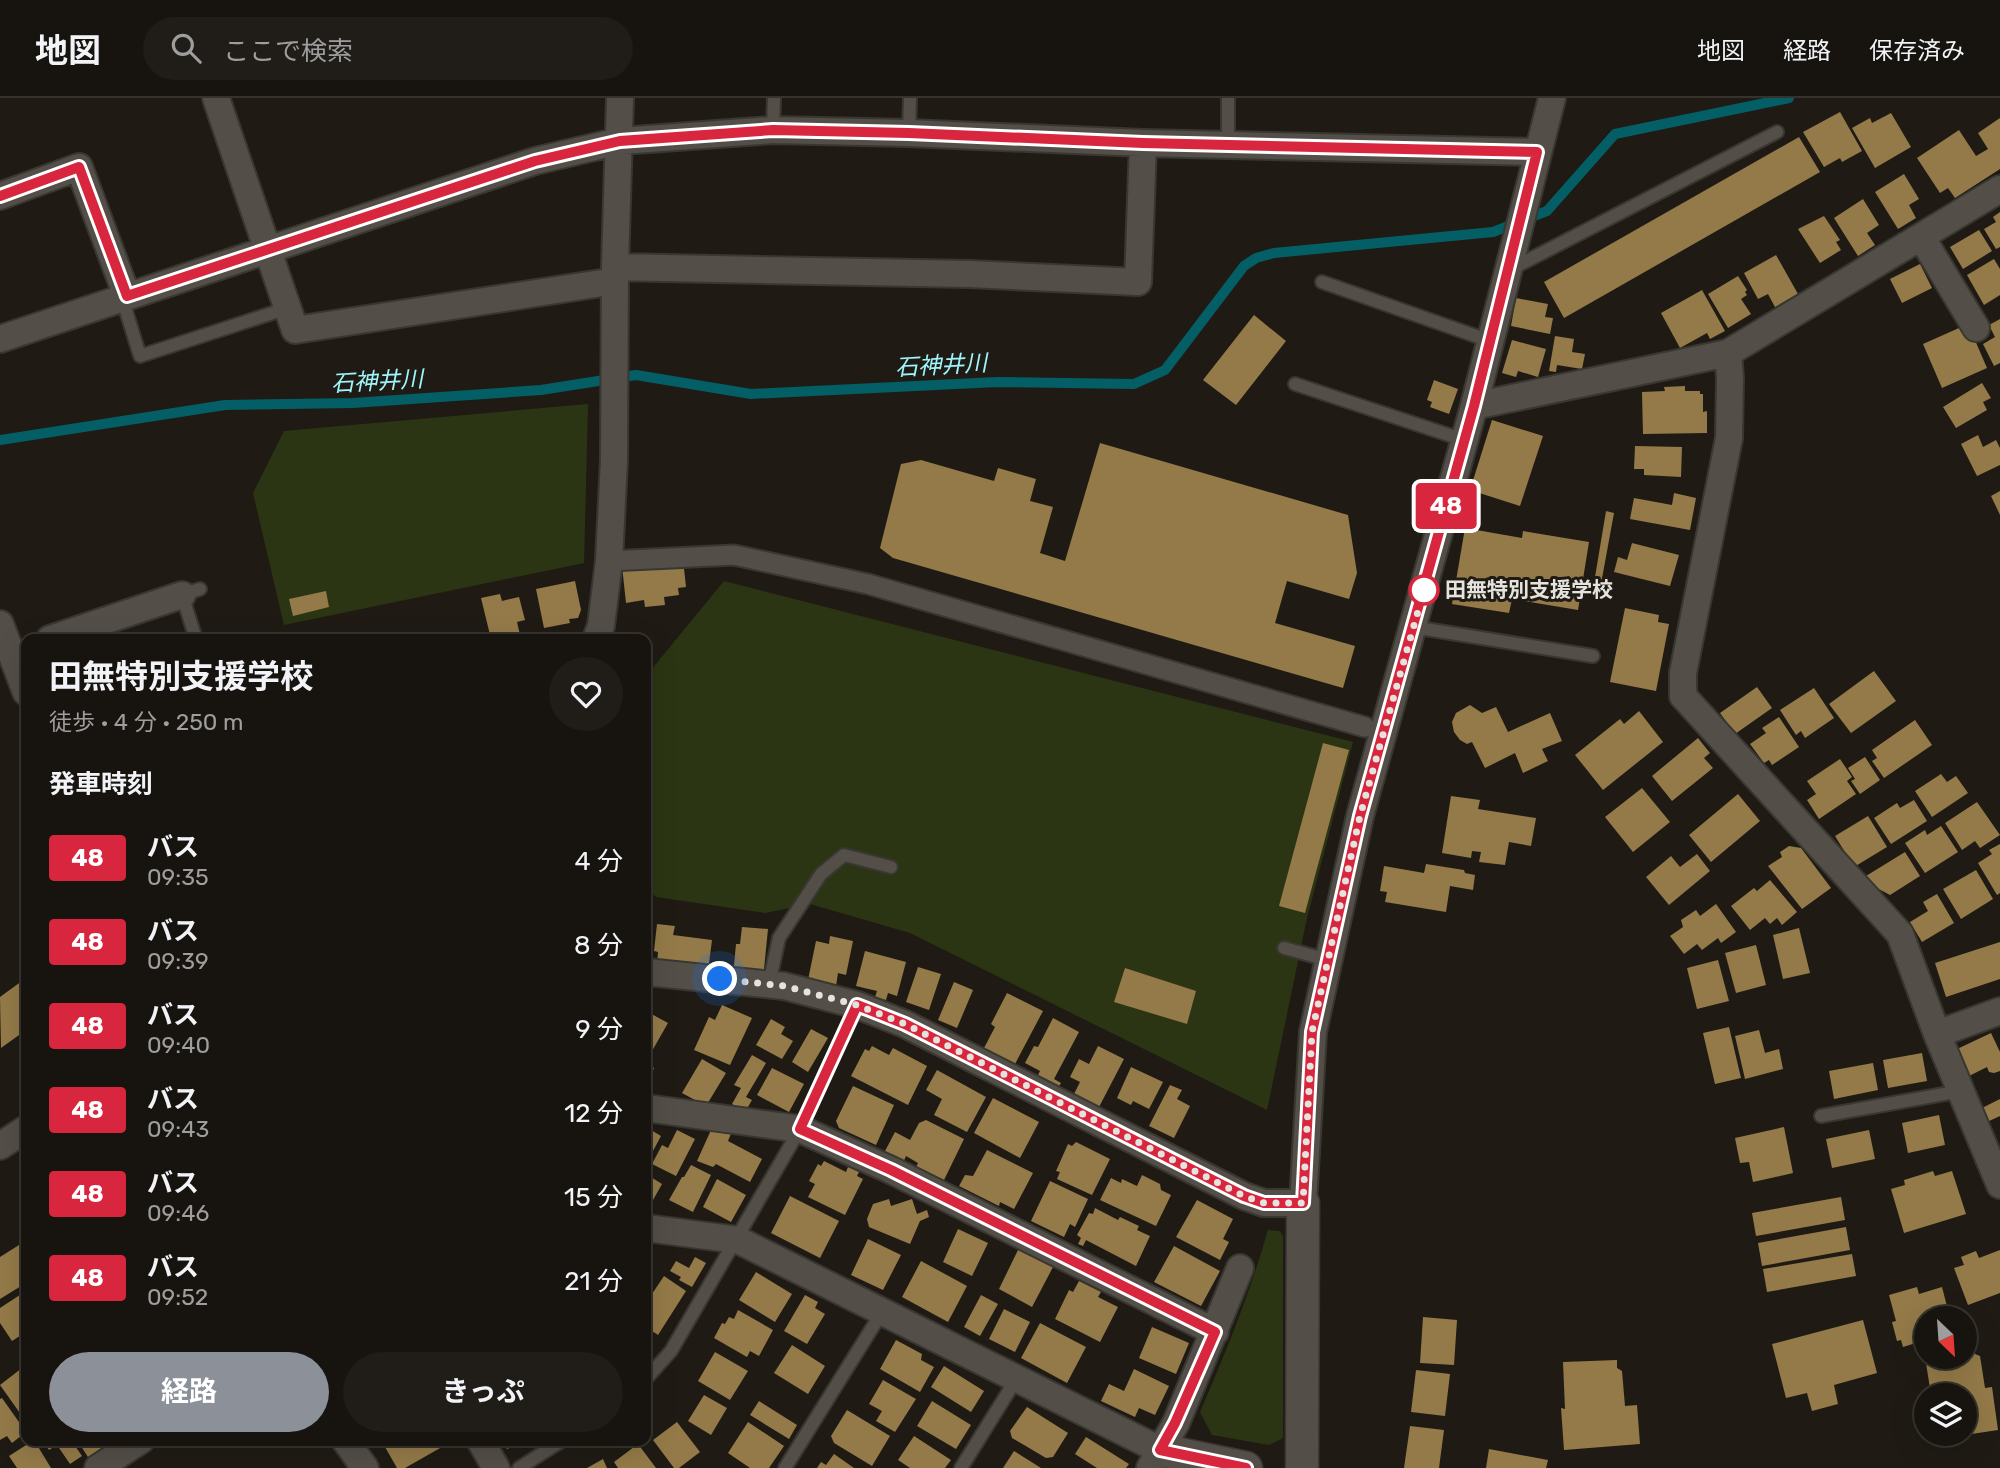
<!DOCTYPE html>
<html lang="ja">
<head>
<meta charset="utf-8">
<style>
  :root { --surface:#17140f; --page:#201d18; --text:#f1f3f6; --muted:#9e9e9e; --line:#36332f; --accent:#8c9099 }
  body { margin:0; font-family:Rubik,"Noto Sans JP",sans-serif; background:var(--page); color:var(--text); height:100vh; display:flex; flex-direction:column; font-size:26px; white-space:nowrap }
  * { box-sizing:border-box; margin:0 }
  p { font-size:23px; color:var(--muted) }
  .icon { flex:none; width:38px; height:38px; fill:none; stroke:currentColor; stroke-width:2; stroke-linecap:round; stroke-linejoin:round }
  .map { position:relative; flex:1; overflow:hidden }
  .panel { position:absolute; left:21px; top:536px; width:630px; height:812px; display:flex; flex-direction:column; background:var(--surface); border-radius:14px; box-shadow:0 7px 28px #0002,0 0 0 2px var(--line) }
  .panel>* { flex:none }
  .badge { padding:0 14px; border-radius:5px; font-size:24px; line-height:46px }
  .needle { width:46px; rotate:155deg }
  .buttons { position:absolute; left:1914px; top:1208px; display:grid; gap:14px }
  .buttons a { display:grid; place-items:center; width:63px; height:63px; border-radius:50%; background:var(--surface); box-shadow:0 7px 28px #0002,0 0 0 2px var(--line); font-size:35px }
  .you { position:absolute; width:35px; height:35px; margin:-18px; border:5px solid #fff; border-radius:50%; background:#1a73e8; box-shadow:0 0 0 10px #1a73e833 }
  .map>.badge { position:absolute; translate:-50% -50%; box-shadow:0 0 0 4px #fff }
  h2 { padding:0 28px; font-size:26px; line-height:63px }
  .round { display:grid; place-items:center; flex:none; width:74px; height:74px; border-radius:37px; background:var(--page) }
  .overview { display:flex; align-items:center; justify-content:space-between; height:119px; padding:0 28px }
  h1 { font-size:33px; font-weight:700; line-height:52px }
  .cta { display:flex; gap:14px; margin-top:auto; padding:14px 28px }
  .cta a { flex:1; height:80px; border-radius:42px; background:var(--accent); color:#fff; font-size:28px; font-weight:700; line-height:80px; text-align:center }
  .cta a+a { background:var(--page); color:var(--text) }
  ul { padding:0; list-style:none }
  li { display:flex; align-items:center; gap:21px; height:84px; padding:0 28px }
  li div { flex:1 }
  li b { display:block; font-size:26px }
  li em { font-style:normal }
  li .badge { min-width:77px; font-weight:700; text-align:center }
  header { display:flex; align-items:center; gap:42px; box-sizing:border-box; height:98px; padding:0 35px; background:var(--surface); border-bottom:2px solid var(--line) }
  header strong { font-size:33px }
  nav { display:flex; gap:38px; margin-inline-start:auto; font-size:24px }
  .search { width:490px; height:63px; background:var(--page); display:flex; align-items:center; gap:18px; box-sizing:border-box; padding:0 24px; border-radius:38px; color:var(--muted); font-size:26px }
  .map>svg:first-child { display:block }
  .green { fill:#2b3513 }
  .lines { fill:none; stroke-linecap:round; stroke-linejoin:round }
  .stream { stroke:#035f65; stroke-width:10 }
  .building { fill:#947a48 }
  .service-casing { stroke:#393732; stroke-width:16 }
  .pedestrian-casing { stroke:#393732; stroke-width:23 }
  .minor-casing { stroke:#393732; stroke-width:30 }
  .tertiary-casing { stroke:#393732; stroke-width:35 }
  .service { stroke:#534e47; stroke-width:12 }
  .pedestrian { stroke:#534e47; stroke-width:19 }
  .minor { stroke:#534e47; stroke-width:26 }
  .tertiary { stroke:#534e47; stroke-width:32 }
  .line-casing { stroke:#fff; stroke-width:16 }
  .line { stroke:#d7263d; stroke-width:10 }
  .walk { stroke:#e5e3de; stroke-width:7; stroke-dasharray:0 12.6 }
  .stop-dot { fill:#fff; stroke:#d7263d; stroke-width:3.5 }
  .labels { text-anchor:middle; stroke-width:6; stroke-linejoin:round; paint-order:stroke }
  .stop-label { font-size:21px; font-weight:bold; fill:#e5e3de; stroke:#1f1b14; text-anchor:start }
  .water-label { font-size:23px; font-style:italic; fill:#9ff5fc; stroke:#1f1b14 }
</style>
</head>
<body>
<header>
<strong>地図</strong>
<div class="search"><svg class="icon" aria-label="search" viewBox="0 0 24 24"><circle cx="10" cy="10" r="6"/><path d="M15 15l6 6"/></svg>ここで検索</div>
<nav><a>地図</a><a>経路</a><a>保存済み</a></nav>
</header>
<div class="map">
<svg width="2000" height="1370" viewBox="0 0 2000 1370">
  <rect width="100%" height="100%" fill="#1f1b14"/>
  <!-- green -->
  <path class="green" d="M588,306L584,465L284,527L253,395L284,333Z
    M724,483L1353,644L1307,820L1267,1012L910,835L810,806L765,815L656,799L646,790V578Z
    M1268,1132L1280,1133L1283,1139V1340L1269,1347L1212,1337L1200,1314C1226,1254 1250,1195 1268,1132Z"/>
  <g class="lines">
    <!-- stream -->
    <path class="stream" d="M0,342L225,307L353,305L541,292L636,277L751,296L997,284L1134,286L1165,272L1244,168L1256,160L1274,155L1493,134L1547,113L1615,36L1789,0"/>
  </g>
  <!-- building -->
  <path class="building" d="M1840,14L1862,53L1842,64L1840,60L1824,69L1803,34Z
    M1891,15L1911,49L1875,70L1852,30L1870,20L1872,25Z
    M2000,20V71L1955,100L1948,90L1940,95L1917,60L1959,32L1976,58L1988,51L1978,35Z
    M1799,39L1820,74L1564,220L1544,184Z
    M1904,76L1919,101L1909,107L1916,120L1898,131L1875,94Z
    M1863,101L1879,127L1867,135L1875,147L1858,158L1834,120Z
    M2000,114V149L1996,151L1984,131L1996,124L1993,119Z
    M1824,118L1840,142L1836,144L1841,152L1820,165L1798,131Z
    M1979,132L1992,153L1963,171L1950,149Z
    M1776,157L1798,196L1775,209L1768,196L1758,201L1744,175Z
    M1994,161L2000,171V197L1984,207L1967,177Z
    M1920,166L1932,190L1902,205L1890,181Z
    M1738,178L1747,192L1745,194L1747,197L1741,201L1751,216L1728,230L1708,196Z
    M1702,192L1725,233L1710,241L1707,235L1680,250L1661,215Z
    M1516,200L1548,206L1545,219L1553,220L1550,236L1511,228Z
    M1254,217L1286,243L1236,307L1203,282Z
    M2000,221V265L1994,268L1983,246L1995,239L1989,227Z
    M1968,226L1987,270L1942,290L1923,246Z
    M1555,238L1574,241L1572,254L1585,256L1582,271L1557,267L1556,274L1549,273Z
    M1512,242L1546,251L1538,279L1518,273L1516,279L1502,275Z
    M1434,282L1458,291L1449,316L1430,309L1432,304L1427,302Z
    M1982,285L1991,300L1983,304L1987,312L1956,330L1943,309Z
    M1685,288V293H1700V296H1703V314L1707,313V335L1643,336L1642,294L1665,293L1664,289Z
    M1492,322L1543,338L1520,408L1470,392Z
    M1978,337L1983,349L1996,342L2000,350V367L1977,378L1961,346Z
    M1100,345L1348,417L1357,475L1349,501L1287,483L1275,525L1355,548L1343,590L893,460L880,450L901,366L921,362L994,383L998,370L1036,381L1030,403L1053,409L1040,455L1065,463Z
    M1635,348L1682,349L1681,379L1644,377V371H1634Z
    M2000,393V417L1991,398Z
    M1674,395L1696,400L1690,432L1630,421L1634,400L1672,407Z
    M1606,413L1614,415L1601,486L1594,485Z
    M1465,430L1522,440L1523,433L1589,444L1578,512L1512,501L1509,515L1452,506Z
    M1632,445L1679,457L1670,488L1614,474L1618,459L1627,462Z
    M683,461L686,489L678,490L679,497L664,499L665,507L645,509L644,502L626,505L622,468Z
    M575,483L581,512L578,520L569,521L570,525L544,530L536,491Z
    M326,493L329,509L293,518L289,501Z
    M500,496L502,503L519,499L525,522L517,524L520,537L506,541H491L481,500Z
    M1625,510L1659,517L1658,524L1669,526L1656,593L1610,584Z
    M1874,573L1896,603L1851,635L1829,606Z
    M1757,589L1772,610L1735,636L1720,615Z
    M1814,590L1834,620L1805,640L1801,633L1796,637L1780,612Z
    M1470,607L1482,615L1496,609L1508,634L1550,615L1562,643L1542,651L1548,663L1523,675L1515,655L1485,670L1472,644L1467,646L1460,642L1454,634L1452,624L1456,615Z
    M1639,613L1663,644L1603,692L1575,657L1620,621L1624,626Z
    M1779,619L1799,649L1772,667L1769,662L1764,665L1750,646L1766,635L1762,630Z
    M1915,622L1932,647L1884,680L1872,663L1877,660L1872,652Z
    M1698,640L1710,655L1704,660L1713,670L1672,703L1652,678Z
    M1323,645L1349,652L1305,815L1279,808Z
    M1865,659L1880,682L1860,696L1851,683L1855,681L1848,670Z
    M1840,661L1852,679L1847,683L1856,696L1819,721L1807,702L1816,696L1807,683Z
    M1941,676L1947,684L1956,678L1968,695L1932,719L1915,693Z
    M1642,690L1670,724L1633,754L1605,719Z
    M1738,696L1760,723L1711,764L1689,737Z
    M1451,698L1480,702L1478,711L1536,720L1531,748L1509,744L1505,767L1479,764L1481,754L1472,753L1471,760L1442,755Z
    M1914,702L1927,723L1891,746L1874,720L1897,705L1900,710Z
    M1977,704L2000,737L1980,750L1975,743L1962,752L1945,725Z
    M1868,718L1887,749L1854,769L1835,738Z
    M1941,728L1958,754L1925,775L1905,745L1925,732L1927,737Z
    M2000,746V795L1997,797L1978,765L1992,756L1989,752Z
    M1789,748L1801,750L1831,790L1802,811L1768,768L1782,759L1780,754Z
    M1905,754L1920,778L1890,797L1873,788L1866,778Z
    M1697,756L1710,773L1669,807L1646,779L1671,758L1680,769Z
    M1426,766L1464,772L1465,775L1475,777L1473,792L1450,788L1446,814L1385,804L1387,794L1380,793L1384,768L1424,775Z
    M1976,772L1993,801L1961,821L1943,791Z
    M1770,782L1797,814L1782,827L1777,820L1770,826L1765,820L1750,832L1731,808L1754,790L1757,793Z
    M1937,796L1954,825L1922,844L1910,824L1928,813L1923,804Z
    M1716,806L1736,834L1721,845L1718,840L1702,852L1697,846L1684,856L1670,838L1683,829L1681,822L1696,812L1700,818Z
    M657,826L675,828L673,837L712,842L708,873L657,867L658,854L654,853Z
    M742,829L768,831L763,881L733,878L736,846H740Z
    M1799,830L1810,875L1783,881L1773,837Z
    M830,838L853,843L846,877L838,875L836,888L808,882L816,843L829,846Z
    M2000,844V881L1946,899L1935,865Z
    M1756,847L1766,887L1736,895L1725,855Z
    M865,853L906,864L897,898L888,895L886,902L875,899L877,893L856,888Z
    M1718,862L1729,903L1697,911L1687,870Z
    M918,869L941,876L929,912L906,904Z
    M1125,870L1196,893L1187,926L1114,904Z
    M26,880V932L1,950L0,899Z
    M954,884L973,892L957,930L938,922Z
    M1007,895L1043,913L1015,966L984,950L995,929L991,926Z
    M722,907L752,920L730,967L694,952L709,919L715,922Z
    M646,913L668,925L652,953L646,950Z
    M1053,920L1079,934L1054,981L1061,985L1058,990L1037,979L1040,973L1025,965L1034,948L1038,949Z
    M771,921L785,929L781,936L793,943L782,961L756,947Z
    M1729,929L1741,980L1715,986L1703,935Z
    M811,931L828,940L808,974L792,964Z
    M1759,932L1765,955L1779,951L1783,971L1745,981L1735,938Z
    M1991,935L2000,954V973L1994,975L1989,974L1987,969L1967,979L1955,952Z
    M872,948L889,957L893,950L927,968L908,1007L851,978L865,951L869,953Z
    M1098,948L1124,961L1099,1009L1074,996L1080,984L1070,979L1079,961L1089,966Z
    M1922,955L1927,983L1888,990L1883,962Z
    M752,957L766,965L746,999L752,1002L745,1014L732,1006L741,990L734,987Z
    M702,961L726,975L706,1008L682,995Z
    M1873,965L1878,992L1834,1001L1829,973Z
    M646,966L654,970L646,988Z
    M1131,969L1163,984L1149,1011L1133,1003L1131,1007L1117,1000Z
    M772,970L804,986L789,1014L757,997Z
    M937,972L986,999L967,1034L934,1017L942,1001L926,992Z
    M1170,987L1182,992L1177,1001L1190,1008L1174,1040L1149,1028Z
    M853,988L894,1007L876,1047L839,1030L836,1023Z
    M993,1000L1039,1024L1020,1060L974,1035Z
    M2000,1001V1018L1987,1024L1980,1011Z
    M1939,1017L1945,1047L1908,1055L1902,1025Z
    M926,1022L964,1041L944,1082L916,1069L918,1065L906,1058L903,1065L884,1055L895,1034L910,1042L919,1025Z
    M646,1029L661,1038L646,1066Z
    M1784,1029L1793,1075L1753,1084L1749,1064L1740,1065L1735,1040Z
    M677,1032L695,1041L676,1078L652,1066L662,1047L668,1050Z
    M711,1032L732,1033L728,1043L762,1061L750,1084L716,1066L713,1069L697,1063Z
    M1869,1032L1875,1061L1832,1070L1826,1041Z
    M1076,1044L1110,1061L1092,1097L1057,1081L1060,1074L1056,1073L1068,1046L1072,1048Z
    M987,1052L1033,1075L1014,1111L1000,1104L999,1108L959,1088L965,1077L973,1078Z
    M824,1063L846,1074L848,1069L859,1074L857,1078L863,1081L845,1117L808,1099L815,1086L809,1083L818,1066L821,1068Z
    M691,1067L711,1077L693,1114L669,1102L682,1079H684Z
    M1933,1073L1935,1078L1952,1073L1966,1116L1904,1135L1891,1091L1905,1087L1904,1082Z
    M646,1076L662,1086L648,1111L646,1109Z
    M1142,1077L1160,1086L1161,1092L1171,1097L1156,1128L1100,1102L1111,1080L1121,1085L1122,1081L1137,1088Z
    M717,1081L746,1097L731,1124L703,1109Z
    M1050,1083L1088,1101L1075,1129L1070,1126L1064,1139L1031,1123Z
    M790,1098L839,1123L820,1160L771,1135Z
    M1841,1099L1845,1122L1756,1138L1752,1115Z
    M889,1101L891,1108L912,1101L917,1116L927,1112L929,1119L920,1123L910,1146L869,1129L867,1121L873,1106Z
    M1197,1102L1233,1121L1223,1141L1229,1144L1220,1162L1176,1139Z
    M1095,1110L1118,1122L1120,1119L1139,1128L1137,1132L1150,1138L1136,1168L1086,1142L1083,1148L1078,1146L1081,1140L1077,1137L1089,1115L1093,1116Z
    M1846,1129L1850,1152L1762,1168L1758,1145Z
    M958,1131L988,1145L972,1178L943,1164Z
    M868,1141L901,1157L883,1192L851,1177Z
    M19,1147L26,1159V1185L0,1201V1159Z
    M1174,1148L1220,1173L1201,1208L1154,1184Z
    M1018,1152L1053,1169L1032,1209L999,1191Z
    M2000,1152V1195L1968,1207L1954,1170L1964,1167L1961,1159L1976,1153L1979,1160Z
    M1852,1156L1856,1178L1767,1194L1763,1171Z
    M695,1159L706,1165L692,1189L679,1182L681,1179L670,1173L676,1163L689,1170Z
    M921,1163L967,1188L948,1224L902,1199Z
    M756,1174L792,1196L775,1224L739,1202Z
    M664,1178L686,1193L658,1237L646,1229V1205Z
    M1079,1183L1101,1194L1098,1199L1118,1209L1100,1244L1055,1221L1069,1192L1073,1194Z
    M1917,1189L1919,1196L1942,1189L1950,1220H1927V1239L1918,1241L1919,1244L1903,1249L1901,1242L1897,1243L1892,1224L1896,1223L1889,1197Z
    M26,1193V1212L23,1213L26,1218V1234L12,1243L0,1225V1210Z
    M805,1197L818,1204L815,1210L825,1216L807,1246L784,1233Z
    M981,1197L998,1206L980,1238L964,1229Z
    M1004,1211L1030,1224L1015,1254L989,1241Z
    M738,1212L773,1232L759,1258L750,1253L747,1259L714,1240L722,1225L725,1226L729,1219L734,1221Z
    M1423,1219L1457,1222L1454,1267L1420,1265Z
    M1863,1222L1877,1275L1834,1287L1838,1306L1812,1313L1807,1295L1786,1300L1772,1246Z
    M1040,1225L1086,1249L1067,1285L1021,1260Z
    M1152,1229L1189,1245L1176,1276L1139,1260Z
    M896,1242L922,1256L921,1262L934,1269L920,1294L880,1271Z
    M792,1247L825,1268L808,1296L774,1275Z
    M1974,1252L1975,1256L1980,1258L1985,1290L1992,1289L1998,1332L1952,1339L1951,1335H1965V1297H1931L1926,1265L1965,1258V1253Z
    M715,1254L748,1273L730,1302L698,1283Z
    M1617,1262V1270L1622,1273L1625,1308L1637,1307L1640,1346L1564,1352L1561,1310L1565,1311L1563,1264Z
    M944,1268L984,1293L971,1314L931,1289Z
    M22,1270L26,1277V1315L22,1318L0,1287Z
    M1134,1271L1169,1288L1155,1317L1139,1310L1135,1319L1101,1303L1109,1286L1124,1293Z
    M1416,1272L1450,1276L1445,1318L1411,1314Z
    M883,1282L916,1301L895,1334L876,1323L882,1313L869,1306Z
    M704,1297L727,1310L711,1337L688,1323Z
    M2,1300L26,1334L12,1345L7,1338L0,1342V1301Z
    M759,1303L797,1327L789,1341L750,1317Z
    M932,1303L971,1327L956,1351L917,1328Z
    M1027,1309L1068,1335L1053,1359L1046,1360L1012,1340L1010,1333Z
    M847,1312L890,1338L872,1368L834,1345L831,1338Z
    M677,1324L700,1354L679,1370H674L653,1342Z
    M748,1324L784,1348L769,1370H750L728,1355Z
    M1410,1328L1444,1332L1439,1370H1404Z
    M914,1338L951,1362L945,1370H910L898,1362Z
    M1086,1339L1129,1366L1126,1370H1097L1075,1356Z
    M34,1342L51,1370H17L9,1358Z
    M36,1342H71L82,1358L70,1366L57,1347L49,1352L46,1347L41,1350Z
    M77,1342H107L109,1345L88,1359Z
    M381,1342H447L449,1345L405,1370H397Z
    M502,1342H518L519,1345L507,1351Z
    M638,1346L656,1370H618L614,1364Z
    M1489,1351L1548,1362L1546,1370H1486Z
    M1014,1353L1041,1370H1003Z
    M834,1356L854,1370H817L821,1364L826,1367Z
    M603,1361L607,1370H587Z"/>
  <g class="lines">
    <!-- service casing -->
    <g class="service-casing">
      <path id="service" d="M1228,0V47
        M773,32L774,0
        M909,35L910,0
        M1509,172L1777,34
        M1322,184L1490,243
        M122,200L140,258L288,210
        M1295,286L1464,342
        M1413,529L1593,558
        M196,541L182,497L200,491
        M1284,850L1328,862
        M769,886L779,840L821,776L844,757L891,769
        M1821,1018L1961,993
        M646,1281L671,1253L800,1031L857,907
        M519,1370L563,1342
        M785,1370L882,1214
        M961,1370L1017,1280"/>
    </g>
    <!-- pedestrian casing -->
    <g class="pedestrian-casing">
      <path id="pedestrian" d="M609,463L734,457L868,486L1365,629"/>
    </g>
    <!-- minor casing -->
    <g class="minor-casing">
      <path id="minor" d="M216,0L295,232L615,183
        M0,98L79,69L127,198
        M1922,140L1976,230
        M615,169L969,176L1138,184L1143,45
        M0,241L535,63L620,43L773,32L909,35L1143,45L1537,54
        M1728,255L1730,280L1729,340L1683,575V598L1900,836L1937,936L2000,1087
        M1474,308L1728,255L2000,91
        M0,526L26,594
        M50,541L182,497
        M596,541L601,528L609,463L614,362L615,169L620,0
        M646,874L784,888L857,907L905,926L1244,1098L1264,1105H1303L1313,934L1360,718L1474,308L1552,0
        M1937,936L2000,913
        M646,1010L800,1031L891,1072L1215,1234
        M0,1048L26,1031
        M646,1130L738,1142L1160,1352
        M345,1342L365,1370
        M480,1342L496,1370
        M98,1370L141,1342
        M1150,1370L1176,1325L1240,1170"/>
    </g>
    <!-- tertiary casing -->
    <g class="tertiary-casing">
      <path id="tertiary" d="M1160,1352L1246,1370
        M1302,1370L1303,1105"/>
    </g>
    <!-- service -->
    <use href="#service" class="service"/>
    <!-- pedestrian -->
    <use href="#pedestrian" class="pedestrian"/>
    <!-- minor -->
    <use href="#minor" class="minor"/>
    <!-- tertiary -->
    <use href="#tertiary" class="tertiary"/>
  </g>
  <g class="lines">
    <!-- line casing -->
    <g class="line-casing">
      <path id="line" d="M0,98L79,69L127,198L535,63L620,43L773,32L909,35L1143,45L1537,54L1474,308L1360,718L1312,934L1303,1105H1264L1244,1098L905,926L857,907L800,1031L891,1072L1215,1234L1175,1325L1160,1352L1246,1370"/>
    </g>
    <!-- line -->
    <use href="#line" class="line"/>
    <!-- walk -->
    <path class="walk" d="M720,881L784,888L857,907L905,926L1244,1098L1264,1105H1303L1312,934L1360,718L1424,492"/>
  </g>
  <!-- markers -->
  <circle class="stop-dot" cx="1424" cy="492" r="14"/>
  <g class="labels">
    <!-- stop labels -->
    <g class="stop-label">
      <text x="1445" y="499">田無特別支援学校</text>
    </g>
    <!-- water labels -->
    <g class="water-label">
      <text transform="translate(941 267) rotate(-3)" y="8">石神井川</text>
      <text transform="translate(377 283) rotate(-3)" y="8">石神井川</text>
    </g>
  </g>
</svg>
<div class="buttons">
<a><svg class="needle" viewBox="-14 -14 28 28"><path d="M0-13l5 13h-10z" fill="#e53935"/><path d="M0 13l5-13h-10z" fill="#9e9e9e"/></svg></a>
<a><svg class="icon" aria-label="layers" viewBox="0 0 24 24"><path d="M12 4l9 5-9 5-9-5zM3 14l9 5 9-5"/></svg></a>
</div>
<div class="you" style="left:720px;top:881px"></div>
<b class="badge" style="left:1446px;top:408px;background:#d7263d;color:#fff">48</b>
<section class="panel">
<div class="overview"><div><h1>田無特別支援学校</h1><p>徒歩 · 4 分 · 250 m</p></div><a class="round"><svg class="icon" aria-label="heart" viewBox="0 0 24 24"><path d="M12 20l-8-8c-3-5 5-10 8-4 3-6 11-1 8 4z"/></svg></a></div>
<h2>発車時刻</h2>
<ul>
<li><span class="badge" style="background:#d7263d;color:#fff">48</span><div><b>バス</b><p>09:35</p></div><em>4 分</em></li>
<li><span class="badge" style="background:#d7263d;color:#fff">48</span><div><b>バス</b><p>09:39</p></div><em>8 分</em></li>
<li><span class="badge" style="background:#d7263d;color:#fff">48</span><div><b>バス</b><p>09:40</p></div><em>9 分</em></li>
<li><span class="badge" style="background:#d7263d;color:#fff">48</span><div><b>バス</b><p>09:43</p></div><em>12 分</em></li>
<li><span class="badge" style="background:#d7263d;color:#fff">48</span><div><b>バス</b><p>09:46</p></div><em>15 分</em></li>
<li><span class="badge" style="background:#d7263d;color:#fff">48</span><div><b>バス</b><p>09:52</p></div><em>21 分</em></li>
</ul>
<div class="cta"><a>経路</a><a>きっぷ</a></div>
</section>
</div>
</body>
</html>
